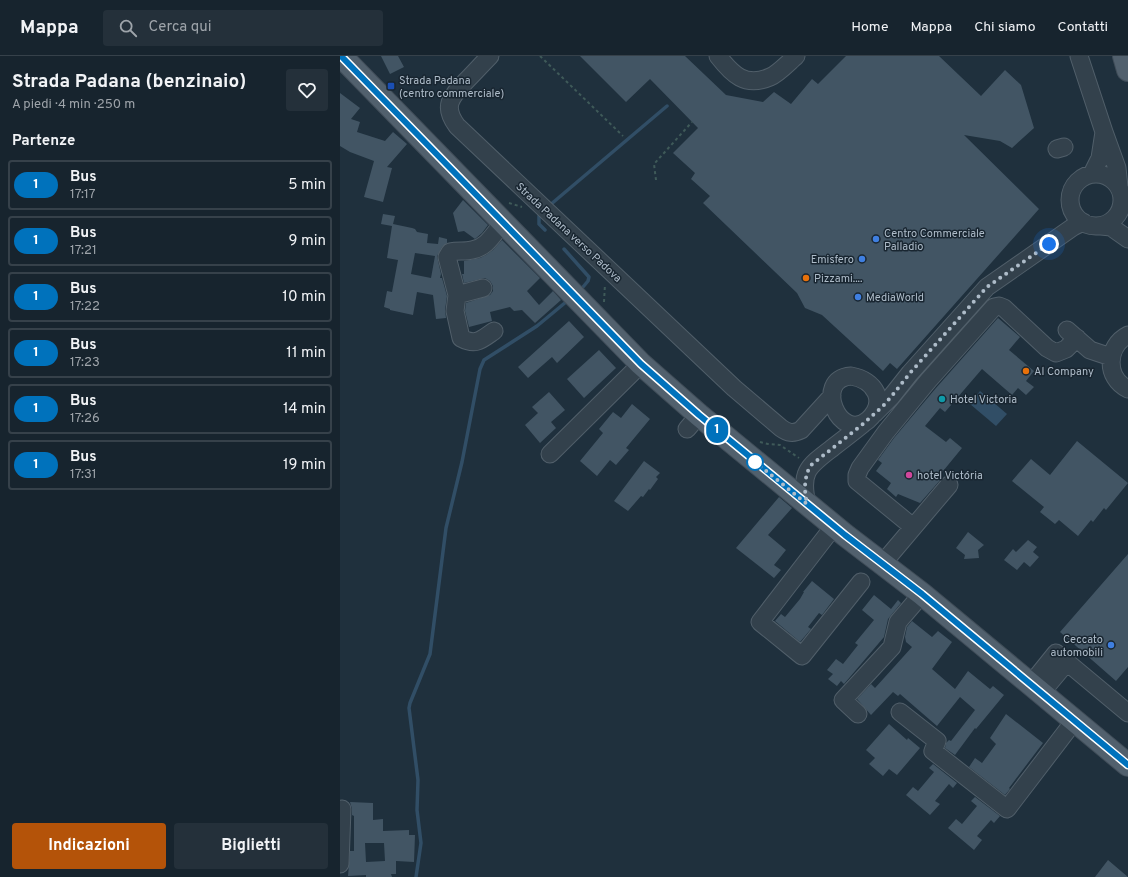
<!DOCTYPE html>
<html lang="it">
<head>
<meta charset="utf-8">
<style>
  :root { --surface:#17242e; --page:#24303a; --text:#f1f3f6; --muted:#9ea4aa; --line:#36414a; --accent:#b45309 }
  body { margin:0; font-family:Overpass,sans-serif; background:var(--page); color:var(--text); height:100vh; display:flex; flex-direction:column; font-size:15px; white-space:nowrap }
  * { box-sizing:border-box; margin:0 }
  p { font-size:13px; color:var(--muted) }
  .icon { flex:none; width:22px; height:22px; fill:none; stroke:currentColor; stroke-width:2; stroke-linecap:round; stroke-linejoin:round }
  .map { position:relative; flex:1; overflow:hidden }
  .panel { display:flex; flex-direction:column; background:var(--surface); width:340px }
  .panel>* { flex:none }
  .badge { padding:0 8px; border-radius:13px; font-size:14px; line-height:26px }
  .you { position:absolute; width:20px; height:20px; margin:-10px; border:3px solid #fff; border-radius:50%; background:#1a73e8; box-shadow:0 0 0 6px #1a73e833 }
  .map>.badge { position:absolute; translate:-50% -50%; box-shadow:0 0 0 2px #fff }
  h2 { padding:0 12px; font-size:15px; line-height:36px }
  .round { display:grid; place-items:center; flex:none; width:42px; height:42px; border-radius:4px; background:var(--page) }
  .summary { display:flex; align-items:center; justify-content:space-between; height:68px; padding:0 12px }
  h1 { font-size:19px; font-weight:700; line-height:30px }
  .action { display:flex; gap:8px; margin-top:auto; padding:8px 12px }
  .action a { flex:1; height:46px; border-radius:4px; background:var(--accent); color:#fff; font-size:16px; font-weight:700; line-height:46px; text-align:center }
  .action a+a { background:var(--page); color:var(--text) }
  ul { padding:0; list-style:none }
  li { display:flex; align-items:center; gap:12px; height:50px; margin:0 8px 6px; padding:0 4px; border:2px solid var(--line); border-radius:4px }
  li div { flex:1 }
  li b { display:block; font-size:15px }
  li em { font-style:normal }
  li .badge { min-width:44px; font-weight:700; text-align:center }
  header { display:flex; align-items:center; gap:24px; box-sizing:border-box; height:56px; padding:0 20px; background:var(--surface); border-bottom:1px solid var(--line) }
  header strong { font-size:19px }
  nav { display:flex; gap:22px; margin-inline-start:auto; font-size:14px }
  .search { width:280px; height:36px; background:var(--page); display:flex; align-items:center; gap:10px; box-sizing:border-box; padding:0 14px; border-radius:4px; color:var(--muted); font-size:15px }
  main { display:flex; flex:1; min-height:0 }
  .map>svg:first-child { display:block }
  .water { fill:#314e66 }
  .lines { fill:none; stroke-linecap:round; stroke-linejoin:round }
  .stream { stroke:#314e66; stroke-width:3.5 }
  .building { fill:#425564; fill-rule:evenodd }
  .minor-casing { stroke:#515f6a; stroke-width:19 }
  .major-casing { stroke:#404d59; stroke-width:24 }
  .path { stroke:#3f5a59; stroke-width:2; stroke-dasharray:3 3; stroke-linecap:butt }
  .minor { stroke:#33414c; stroke-width:17 }
  .major { stroke:#51606d; stroke-width:22 }
  .line-casing { stroke:#fff; stroke-width:9 }
  .line { stroke:#0072bc; stroke-width:6 }
  .walk { stroke:#aebcc9; stroke-width:4; stroke-dasharray:0 7.2 }
  .transit-dot { fill:#1a4fb4; stroke:#192631; stroke-width:1.5 }
  .shop-dot { fill:#3f7fe0; stroke:#192631; stroke-width:1.5 }
  .food-dot { fill:#e8710a; stroke:#192631; stroke-width:1.5 }
  .culture-dot { fill:#0f9aa8; stroke:#192631; stroke-width:1.5 }
  .stop-dot { fill:#fff; stroke:#0072bc; stroke-width:2 }
  .hotel-dot { fill:#d1479c; stroke:#192631; stroke-width:1.5 }
  .labels { text-anchor:middle; stroke-width:3; stroke-linejoin:round; paint-order:stroke }
  .poi-label { font-size:11px; fill:#aebcc9; stroke:#192631; text-anchor:start }
  .street-label { font-size:11px; fill:#aebcc9; stroke:#192631 }
</style>
</head>
<body>
<header>
<strong>Mappa</strong>
<div class="search"><svg class="icon" aria-label="search" viewBox="0 0 24 24"><circle cx="10" cy="10" r="6"/><path d="M15 15l6 6"/></svg>Cerca qui</div>
<nav><a>Home</a><a>Mappa</a><a>Chi siamo</a><a>Contatti</a></nav>
</header>
<main>
<section class="panel">
<div class="summary"><div><h1>Strada Padana (benzinaio)</h1><p>A piedi · 4 min · 250 m</p></div><a class="round"><svg class="icon" aria-label="heart" viewBox="0 0 24 24"><path d="M12 20l-8-8c-3-5 5-10 8-4 3-6 11-1 8 4z"/></svg></a></div>
<h2>Partenze</h2>
<ul>
<li><span class="badge" style="background:#0072bc;color:#fff">1</span><div><b>Bus</b><p>17:17</p></div><em>5 min</em></li>
<li><span class="badge" style="background:#0072bc;color:#fff">1</span><div><b>Bus</b><p>17:21</p></div><em>9 min</em></li>
<li><span class="badge" style="background:#0072bc;color:#fff">1</span><div><b>Bus</b><p>17:22</p></div><em>10 min</em></li>
<li><span class="badge" style="background:#0072bc;color:#fff">1</span><div><b>Bus</b><p>17:23</p></div><em>11 min</em></li>
<li><span class="badge" style="background:#0072bc;color:#fff">1</span><div><b>Bus</b><p>17:26</p></div><em>14 min</em></li>
<li><span class="badge" style="background:#0072bc;color:#fff">1</span><div><b>Bus</b><p>17:31</p></div><em>19 min</em></li>
</ul>
<div class="action"><a>Indicazioni</a><a>Biglietti</a></div>
</section>
<div class="map">
<svg width="788" height="821" viewBox="0 0 788 821">
  <rect width="100%" height="100%" fill="#1f303d"/>
  <!-- water -->
  <path class="water" d="M640,335L667,358L656,370L630,348Z"/>
  <g class="lines">
    <!-- stream -->
    <path class="stream" d="M210,149L327,50
      M199,160V168L205,174
      M224,193L249,221L248,225L243,231
      M76,821L81,787L77,754L78,724L69,652L70,647L90,598L106,472L122,406L140,313L144,304L197,270L226,246"/>
  </g>
  <!-- building -->
  <path class="building" d="M41,0H58L64,11L50,18Z
    M240,0H345L386,39L423,46L434,36L451,48L472,23L478,28L506,0H599L641,40L665,14L681,29L694,72L672,92L660,85L624,79L699,153L557,313L550,307L543,315L482,259L465,252L457,237L363,147L370,140L351,123L355,117L333,97L358,72L310,23L286,46Z
    M0,37L20,52L11,63L20,66L17,76L45,85L53,76L67,88L47,111L52,112L43,146L24,141L34,105L10,96L0,90Z
    M123,144L148,169L142,177L135,183L124,175L118,176L113,157Z
    M43,158L55,160L53,168L72,172L75,173L77,176L88,178L87,187L98,188L99,181L107,183V187L102,191L97,200L101,218L100,222H102L107,240L105,254L106,262L96,263L93,239L77,236L73,259L50,254V253L44,251L47,235L52,236L58,204L47,202L52,170L41,168ZM75,197L95,200L91,222L71,218Z
    M162,184L200,222L187,235L199,249L213,235L221,244L195,267L182,254L174,255L170,251L150,256L152,265L129,271L125,255L126,247L150,239L153,235V230L150,225L145,222L124,227L122,218H124V205L140,202L146,199L153,194Z
    M658,262L680,281L669,294L694,315L686,325L694,331L686,339L678,332L672,339L642,313L605,356L600,352L585,370L606,386L610,382L622,392L599,420L602,422L580,447L558,438L556,441L547,433L551,427L536,415L542,407L538,404L554,382L596,332Z
    M229,265L244,281L217,307L212,301L188,322L178,311Z
    M259,294L276,312L244,342L227,323Z
    M209,336L225,354L211,366L216,372L200,387L185,369L198,357L192,351Z
    M292,348L310,363L286,392L289,394L276,409L270,404L257,420L240,405L263,377L259,373L273,356L281,362Z
    M737,385L788,427L766,454L764,452L753,466L751,464L738,480L719,464L715,468L700,456L704,451L672,425L691,403L710,419Z
    M304,405L320,417L316,421L318,423L310,434L309,433L303,441L301,440L288,455L274,445Z
    M439,441L452,452L428,479L446,494L434,509L441,514L434,522L396,492Z
    M628,476L644,489L638,494L639,502L624,503L625,499L616,492Z
    M688,484L697,491L693,496L699,501L690,511L684,506L677,514L664,504L673,493L676,496Z
    M788,498V611L776,625L720,576Z
    M472,525L494,543L482,559L479,557L468,571L471,573L460,586L435,565L441,558L445,561L460,543L464,536H463Z
    M534,539L551,553L558,544L561,547L548,563L544,581L504,628L501,625L497,630L488,623L493,618L487,614L496,603L503,608L518,589L515,587L534,564L522,554Z
    M572,565L592,581L598,575L612,586L592,613L615,633L628,615L650,633L653,630L664,639L636,673L635,672L615,699L605,692L606,687L609,684L611,685L635,654L620,641L597,670L560,638L558,640L553,636L531,659L517,643L531,628L535,632L572,591L566,586L565,581L567,571Z
    M666,658L703,687L669,732L670,733L665,739L629,711L635,702L642,707L656,688L650,682Z
    M549,668L567,684L568,682L580,692L557,719L549,713L543,720L529,708L535,702L526,694Z
    M593,708L617,727L613,732L609,728L595,745L600,748L590,759L566,739L573,731L578,735L594,716L589,712Z
    M635,741L660,760L654,767L651,764L637,780L642,784L634,794L608,772L616,763L622,768L637,750L631,745Z
    M10,746L33,747V764L43,763V775L69,774V779H75L74,806L56,805V818H51L52,821H26V819L8,820L10,795H14V760L12,759V753ZM25,787H44L45,805L26,806Z
    M768,804L788,821H755Z"/>
  <g class="lines">
    <!-- minor casing -->
    <g class="minor-casing">
      <path id="minor" d="M150,0C142,8 134,17 126,25C111,41 102,50 117,70L394,332L441,372C448,377 453,378 461,374L492,340
        M378,0C392,18 405,32 430,21C438,18 449,6 456,0
        M739,0L764,76
        M717,93L724,91
        M752,118L760,102L764,76L777,112L779,131
        M730 144a26 26 0 1 1 52 0a26 26 0 1 1-52 0Z
        M761,170L771,171L788,183
        M117,239L143,232
        M727,274L750,294L771,301
        M154,275C141,284 136,290 121,282L115,255L117,239L107,201L110,196C118,194 125,196 132,194C147,192 154,177 163,167
        M788,279C766,290 765,322 788,333
        M511,320C535,324 548,346 528,364C500,388 472,323 511,320Z
        M534,358L551,341L570,317L647,231L733,171L743,166
        M347,373L359,359
        M210,398L301,308
        M467,448C460,417 467,411 491,393C501,385 512,377 523,368
        M494,470L420,566L462,600L521,526
        M573,471L517,425V419L520,412L546,376L588,325L654,251L659,250L664,252L707,292L716,297L726,293L737,282
        M543,507L609,429
        M691,628L716,597L788,657
        M701,637L727,606
        M560,656L597,685L593,695L667,753L735,664
        M518,658L503,644L552,591L558,566L582,538
        M0,808L2,753"/>
    </g>
    <!-- major casing -->
    <g class="major-casing">
      <path id="major" d="M1,0L301,308L359,359L505,479L582,538L788,709
        M784,0L788,14"/>
    </g>
    <!-- path -->
    <path class="path" d="M200,0L283,80
      M316,124L314,108L352,66
      M169,147L182,151
      M264,246L265,228
      M420,386L428,388L440,389L459,402"/>
    <!-- minor -->
    <use href="#minor" class="minor"/>
    <!-- major -->
    <use href="#major" class="major"/>
  </g>
  <g class="lines">
    <!-- line casing -->
    <g class="line-casing">
      <path id="line" d="M1,0L301,308L359,359L505,479L582,538L788,709"/>
    </g>
    <!-- line -->
    <use href="#line" class="line"/>
    <!-- walk -->
    <path class="walk" d="M415,406L467,448C464,434 464,423 470,410L523,368L543,350L551,341L570,317L647,231L709,188"/>
  </g>
  <!-- markers -->
  <rect class="transit-dot" x="47" y="26" width="8" height="8" rx="2"/>
  <g class="shop-dot">
    <circle cx="536" cy="183" r="4"/>
    <circle cx="522" cy="203" r="4"/>
    <circle cx="518" cy="241" r="4"/>
    <circle cx="771" cy="589" r="4"/>
  </g>
  <g class="food-dot">
    <circle cx="466" cy="222" r="4"/>
    <circle cx="686" cy="315" r="4"/>
  </g>
  <circle class="culture-dot" cx="602" cy="343" r="4"/>
  <circle class="stop-dot" cx="415" cy="406" r="8"/>
  <circle class="hotel-dot" cx="569" cy="419" r="4"/>
  <g class="labels">
    <!-- poi labels -->
    <g class="poi-label">
      <text x="59" y="28">Strada Padana<tspan x="59" dy="13">(centro commerciale)</tspan></text>
      <text x="544" y="181">Centro Commerciale<tspan x="544" dy="13">Palladio</tspan></text>
      <text x="514" y="207" text-anchor="end">Emisfero</text>
      <text x="474" y="226">Pizzami....</text>
      <text x="526" y="245">MediaWorld</text>
      <text x="694" y="319">Al Company</text>
      <text x="610" y="347">Hotel Victoria</text>
      <text x="577" y="423">hotel Victória</text>
      <text x="763" y="587" text-anchor="end">Ceccato<tspan x="763" dy="13">automobili</tspan></text>
    </g>
    <!-- street labels -->
    <g class="street-label">
      <text transform="translate(229 176) rotate(43)" y="4">Strada Padana verso Padova</text>
    </g>
  </g>
</svg>
<div class="you" style="left:709px;top:188px"></div>
<b class="badge" style="left:377px;top:374px;background:#0072bc;color:#fff">1</b>
</div>
</main>
</body>
</html>
